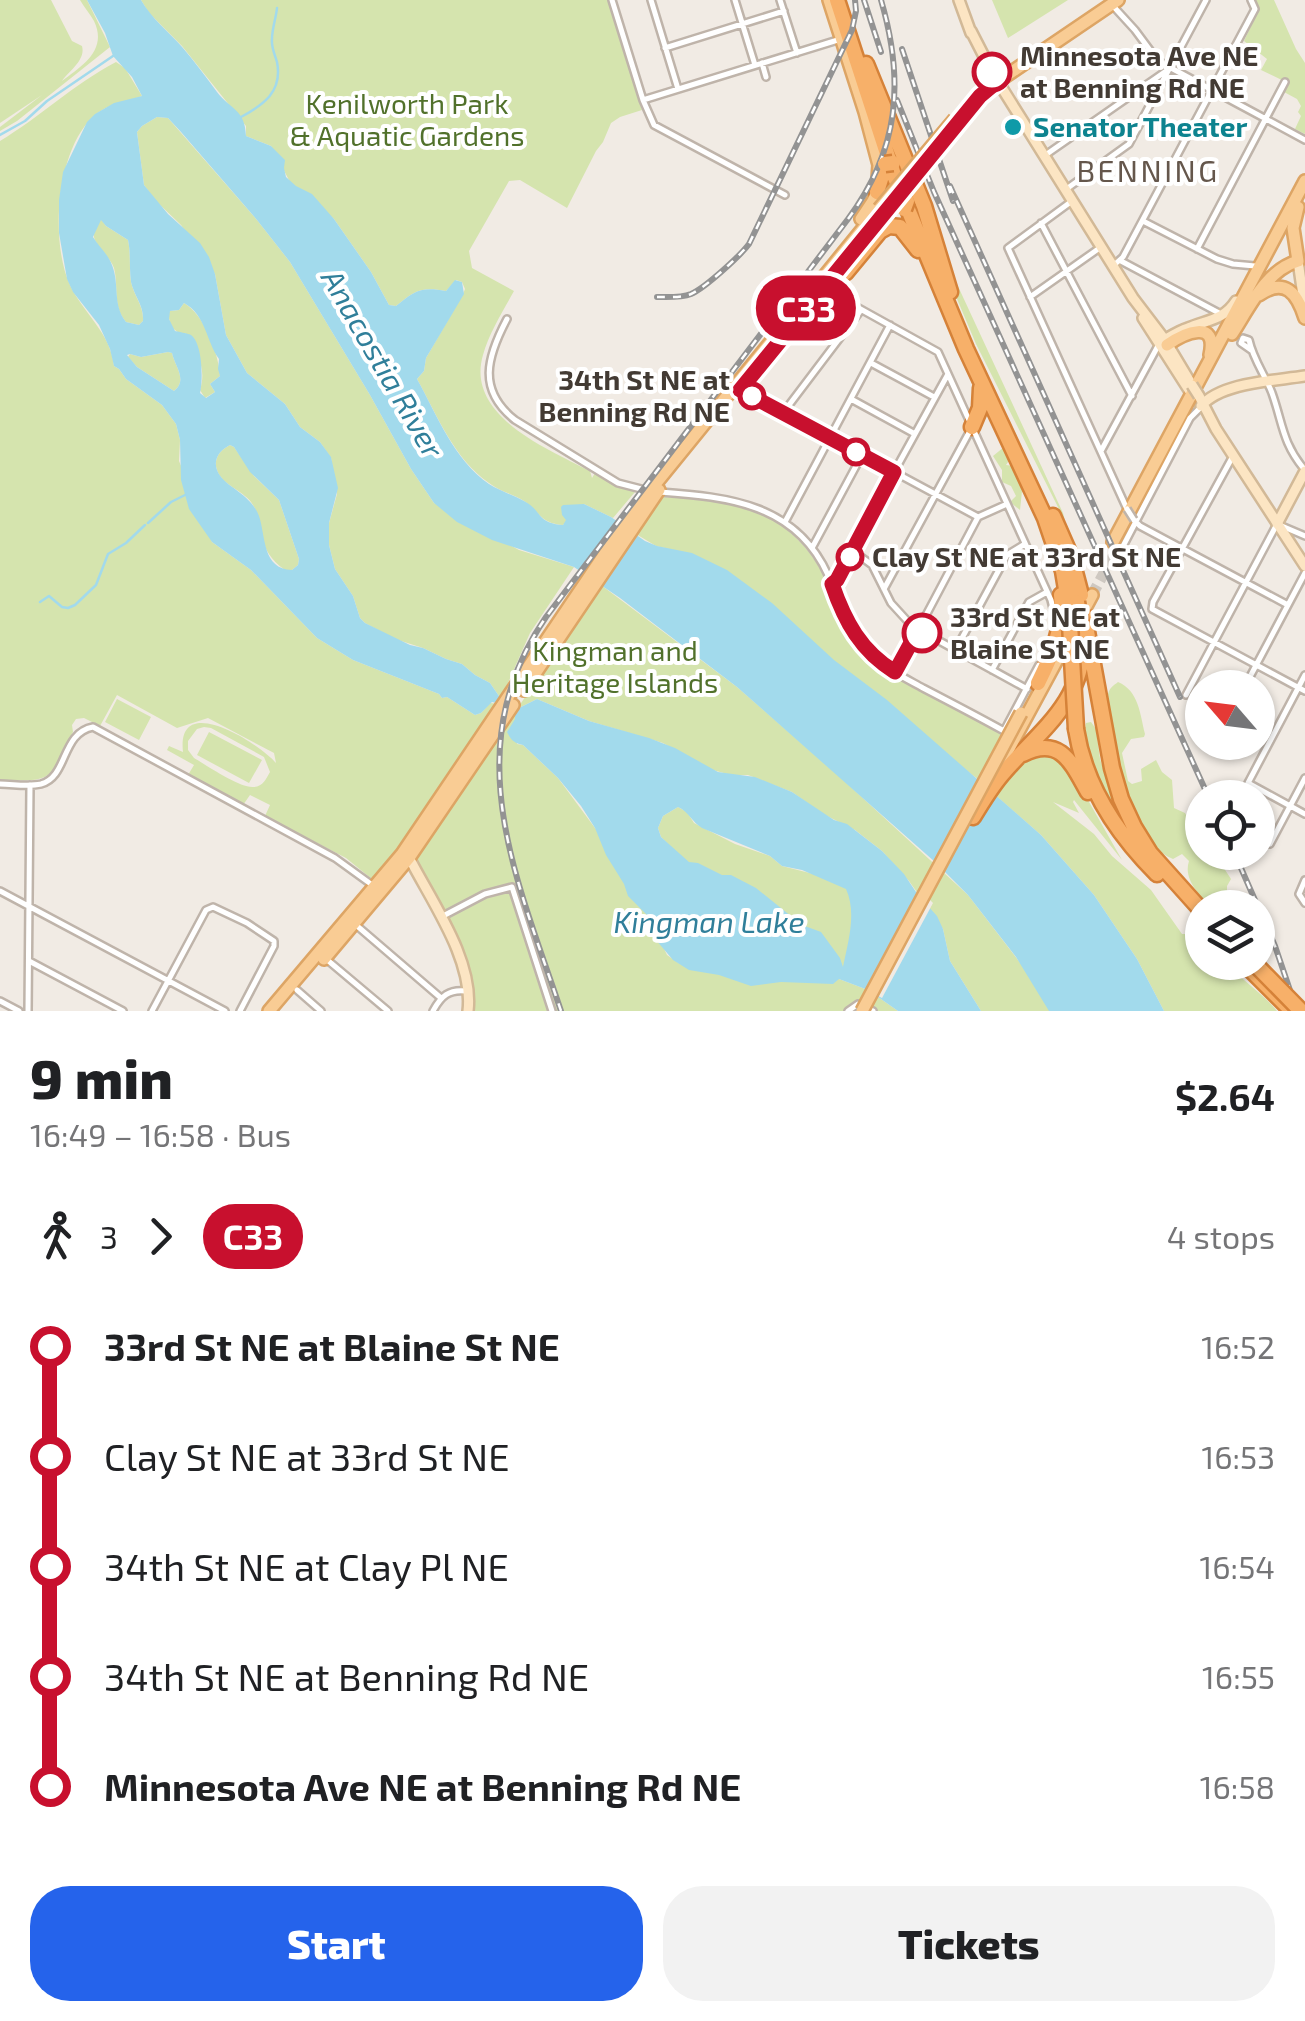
<!DOCTYPE html>
<html lang="en">
<head>
<meta charset="utf-8">
<style>
  :root { --surface:#fff; --page:#f2f2f2; --text:#202124; --muted:#757577; --accent:#2563eb }
  body { margin:0; font-family:"Exo 2",sans-serif; background:var(--page); color:var(--text); height:100vh; display:flex; flex-direction:column; font-size:38px; white-space:nowrap }
  * { box-sizing:border-box; margin:0 }
  p { font-size:32px; color:var(--muted) }
  .icon { flex:none; width:55px; height:55px; fill:none; stroke:currentColor; stroke-width:2; stroke-linecap:round; stroke-linejoin:round }
  .map { position:relative; height:1011px; overflow:hidden }
  .details { display:flex; flex-direction:column; background:var(--surface); flex:1 }
  .details>* { flex:none }
  .badge { padding:0 20px; border-radius:32px; font-size:35px; line-height:65px }
  .needle { width:65px; rotate:298deg }
  .tools { position:absolute; left:1185px; top:670px; display:grid; gap:20px }
  .tools a { display:grid; place-items:center; width:90px; height:90px; border-radius:50%; background:var(--surface); box-shadow:0 2px 8px #0004; font-size:50px }
  .map>.badge { position:absolute; translate:-50% -50%; box-shadow:0 0 0 5px #fff }
  .legs { display:flex; align-items:center; gap:15px; height:110px; padding:0 30px; font-size:32px }
  .legs p { margin-inline-start:auto }
  .head { display:flex; align-items:center; justify-content:space-between; height:170px; padding:0 30px }
  h1 { font-size:55px; font-weight:800; line-height:75px }
  .action { display:flex; gap:20px; margin-top:auto; padding:20px 30px }
  .action a { flex:1; height:115px; border-radius:40px; background:var(--accent); color:#fff; font-size:40px; font-weight:800; line-height:115px; text-align:center }
  .action a+a { background:var(--page); color:var(--text) }
  ul { padding:0 30px; list-style:none }
  li { display:flex; align-items:center; gap:35px; height:110px; font-size:38px }
  li i { display:grid; place-items:center; width:15px; height:100%; margin:0 12px; background:currentColor }
  li i::after { content:''; width:25px; height:25px; margin:-12px; border:8px solid; border-radius:50%; background:var(--surface) }
  li p { margin-inline-start:auto }
  li:first-child i { background:linear-gradient(#0000 50%,currentColor 0) }
  li:last-child i { background:linear-gradient(currentColor 50%,#0000 0) }
  .map>svg:first-child { display:block }
  .green { fill:#d5e4ae; fill-rule:evenodd }
  .water { fill:#a2daec; fill-rule:evenodd }
  .pier { fill:#f1ebe4 }
  .lines { fill:none; stroke-linecap:round; stroke-linejoin:round }
  .stream { stroke:#a2daec; stroke-width:2.5 }
  .primary-tunnel { stroke:#cec8c1; stroke-width:11; stroke-dasharray:11 5.5; stroke-linecap:butt }
  .street-casing { stroke:#bfb4aa; stroke-width:10 }
  .secondary-casing { stroke:#d2b997; stroke-width:14 }
  .primary-casing { stroke:#dda565; stroke-width:16 }
  .highway-casing { stroke:#d58239; stroke-width:19 }
  .street { stroke:#fff; stroke-width:5 }
  .secondary { stroke:#fce5c3; stroke-width:9 }
  .primary { stroke:#f9cc94; stroke-width:11 }
  .highway { stroke:#f7b069; stroke-width:14 }
  .rail-casing { stroke:#939393; stroke-width:6 }
  .rail { stroke:#fff; stroke-width:2.5; stroke-dasharray:8; stroke-linecap:butt }
  .street-bridge-casing { stroke:#bfb4aa; stroke-width:10; stroke-linecap:butt }
  .secondary-bridge-casing { stroke:#d2b997; stroke-width:14; stroke-linecap:butt }
  .primary-bridge-casing { stroke:#dda565; stroke-width:16; stroke-linecap:butt }
  .highway-bridge-casing { stroke:#d58239; stroke-width:19; stroke-linecap:butt }
  .street-bridge { stroke:#fff; stroke-width:5 }
  .secondary-bridge { stroke:#fce5c3; stroke-width:9 }
  .primary-bridge { stroke:#f9cc94; stroke-width:11 }
  .highway-bridge { stroke:#f7b069; stroke-width:14 }
  .line-1-casing { stroke:#fff; stroke-width:22 }
  .line-1 { stroke:#c8102e; stroke-width:15 }
  .stop-1-dot { fill:#fff; stroke:#c8102e; stroke-width:5 }
  .culture-dot { fill:#0f9aa8; stroke:#fff; stroke-width:4 }
  .labels { text-anchor:middle; stroke-width:8; stroke-linejoin:round; paint-order:stroke }
  .stop-label { font-size:28px; font-weight:bold; fill:#433b34; stroke:#fff; text-anchor:start }
  .park-label { font-size:28px; fill:#51712b; stroke:#fff }
  .culture-label { font-size:28px; font-weight:bold; fill:#0d838f; stroke:#fff; text-anchor:start }
  .neighbourhood-label { font-size:30px; letter-spacing:2.5px; fill:#65574c; stroke:#fff }
  .water-label { font-size:30px; font-style:italic; fill:#307f9a; stroke:#fff }
</style>
</head>
<body>
<div class="map">
<svg width="1305" height="1011" viewBox="0 0 1305 1011">
  <rect width="100%" height="100%" fill="#f1ebe4"/>
  <!-- green -->
  <path class="green" d="M0,0H51L72,41L82,46C86,60 69,71 62,81C82,66 108,50 94,21C90,14 84,7 80,0H87L110,47L17,121L0,131V127L42,95L0,123Z
    M141,0H608L642,110L620,117L611,123L603,142L596,151L567,208L520,180L509,181L469,251L472,268L514,291C503,311 489,333 483,355C465,416 548,449 590,471L592,478L595,473L621,487L635,492L613,518L584,504L563,525C540,523 541,513 524,501C513,494 499,491 489,483C454,459 437,415 417,379L424,371L426,358L463,294L465,289L462,282L456,280L446,291C421,286 414,291 396,306L389,305L371,272L334,219L290,182L271,146L246,136V126L182,46L149,13Z
    M992,0H1068L1008,38Z
    M1253,0H1274L1296,49L1305,63V134L1295,129L1301,116L1298,112L1301,106L1297,99L1284,92L1288,83L1261,70L1267,59L1244,41L1258,11Z
    M116,62L125,68L142,96C124,103 108,103 93,117C56,151 50,242 70,285C83,313 111,333 114,366L119,369L126,379L162,405L176,424L180,440L179,461L212,542L251,570L317,638L353,660L439,694L442,698L447,697L475,715L481,713L490,703L500,704L406,841L373,880L346,858L265,816L270,805L250,795L243,805L188,775L194,765L167,750L169,746L183,752C176,690 260,744 276,763L274,753L208,718L177,728L117,695L100,726L84,718L76,719L72,725L73,732C48,780 56,782 0,780V141C40,117 74,84 116,62ZM204,727L211,728L264,757L270,772C266,779 263,787 253,787C240,788 206,765 194,758L188,750V741L197,729Z
    M157,117L168,118L257,220L290,262L370,395L411,469L434,503L519,550L574,567L530,633L501,699L490,683L475,675L462,664L446,659L423,648L395,639L365,623L360,618L353,596L335,569L329,545V523L337,494L331,458L320,442L300,427L285,404L247,373L226,335L215,274L181,225L156,201L144,185L137,132L142,126Z
    M101,219L106,226L128,240C131,254 129,268 131,282C134,296 144,306 143,321L139,325L126,322C112,305 119,288 114,268C110,256 92,244 94,234C94,233 100,220 101,219Z
    M950,269L1063,513L1065,521L976,344L952,287Z
    M184,303C204,314 219,354 220,376L210,384L215,392L205,398L200,390C207,368 197,351 185,333H179L171,327L168,314L170,311L179,310Z
    M168,352L172,353C175,367 188,380 174,391L137,367L128,357L130,354L141,357Z
    M230,445L234,447L254,476L279,500L299,559L298,565L292,570H285C252,546 270,530 251,502C242,490 222,485 217,470C213,459 220,450 230,445Z
    M1004,447L1010,459L1006,465L1014,466L1022,491L1020,510L1010,502L1016,496L1011,486L1002,482V470L993,456Z
    M661,497C735,500 790,508 827,581C840,605 840,628 860,649C878,668 901,680 923,692C950,707 977,721 1004,735L979,780L678,551L656,546L636,534Z
    M601,585L737,687L840,777L968,895L1021,964L1083,1011H981L950,961L943,929L909,881L882,851L855,830L823,814L792,792L748,775H731L709,769L663,743L589,721L537,699L517,709Z
    M1118,682C1139,691 1140,714 1145,734L1144,737L1131,739L1122,753L1128,781L1132,784L1142,781L1141,769L1156,760L1162,772L1172,780L1174,808L1185,813C1187,817 1199,838 1202,841V852L1214,853L1231,879L1227,886V901L1231,905L1239,907H1210C1199,894 1183,879 1189,861L1182,854L1173,859C1132,842 1118,772 1112,733C1110,722 1105,705 1108,694C1110,687 1113,686 1118,682Z
    M117,699L151,717L139,740L105,722Z
    M515,713L517,744L523,745L558,778L595,828L621,856L667,955L680,964L761,980L839,979L868,990L898,1011H471C477,962 437,906 415,862Z
    M1091,722L1096,729L1100,759L1119,817C1104,794 1079,750 1086,723Z
    M209,732L262,760L249,783L197,755Z
    M1052,752L1076,779L1122,860L1074,800L1073,802L1079,813L1053,802L1094,834L1112,856L1151,890L1182,934H1188L1202,944V962L1232,963L1231,968C1246,983 1263,994 1277,1011H1164L1137,959L1094,895L1041,835L993,793L1025,758Z
    M678,807L687,812L694,823L735,844L770,856L782,866L845,882L854,909L846,966L842,968L841,965L783,957L661,837L658,828L663,816Z"/>
  <!-- water -->
  <path class="water" d="M87,0H141C151,18 169,32 183,48C195,62 206,77 217,92C231,110 245,109 246,136L271,146L285,160L284,168L286,177L296,186L312,194L334,219L371,272L389,305L396,306C414,291 421,286 446,291L455,280L462,282L464,294L426,358L424,371L417,379C437,415 454,460 489,484C500,491 513,495 524,501C543,511 536,523 563,525L566,520L562,515L561,507L563,505L584,504L611,517L645,541L657,546L692,553L727,570L772,603L834,660L887,700L1041,835L1094,895L1137,959L1164,1011H1049L1016,957L968,895L935,862L737,687L620,598L574,567L492,540L457,522L434,503L411,469L370,395L290,262L257,220L181,132L168,118L157,117L142,126L137,132L144,185L168,214L200,243L209,257L215,274L226,335L247,373L285,404L300,427L320,442L331,457L338,488L329,523V545L335,569L353,596L360,618L365,623L410,645L423,648L446,659L462,664L475,675L490,683L501,699L517,709L537,699L589,721L649,738L675,748L718,772L755,777L792,792L834,820L847,824L882,851L904,874L918,895L937,916L943,929L950,961L981,1011H898L868,990L839,979L833,984L781,982L751,986L719,975L689,970L673,960L656,940L647,915L628,896L624,884L606,855L595,828L581,806L558,778L523,745C514,743 511,740 507,732L515,719V713L500,704L492,702L481,713L475,715L447,697L442,698L439,694L353,660L317,638L251,570L212,542L189,509L181,480L180,440L176,424L162,405L126,379L119,369L114,366L110,349L99,325L73,292L67,279L59,233V200L63,172L87,122L95,114L114,103L142,96L132,77L113,56L105,33ZM101,220L106,226L128,240C131,254 129,268 131,282C134,296 144,305 143,321L139,325L126,322C112,304 120,285 112,265C108,254 99,247 93,237ZM184,303C206,315 206,341 219,359L218,369L220,376L210,384L215,392L206,398L200,393C203,381 203,344 191,335C190,334 176,331 175,331L169,319L170,311L179,310ZM168,352L172,353C175,367 188,380 174,391L137,367L127,355L130,354L141,357ZM230,445L234,447L250,472L279,500L299,559L298,565L292,570C262,569 266,537 259,516C250,492 223,487 217,470C213,459 220,450 230,445ZM678,807C689,812 692,822 702,828L770,856L782,866L802,870L846,889C857,913 848,942 843,967L840,958L821,932L802,925L756,888L731,875H722L698,863L689,862L661,837L658,828L663,816Z"/>
  <!-- pier -->
  <path class="pier" d="M922,892L933,903L882,998L867,990Z"/>
  <g class="lines">
    <!-- stream -->
    <path class="stream" d="M241,117C263,105 283,92 277,62C275,55 271,47 272,39C272,29 276,18 277,8
      M0,135L25,121L47,101L113,56
      M148,523L171,502L185,495
      M40,602L49,596L62,607L68,608L75,605L96,585L108,554L126,543L145,525"/>
    <!-- primary-tunnel -->
    <path class="primary-tunnel" d="M1092,595L1117,549"/>
    <!-- street casing -->
    <g class="street-casing">
      <path id="street" d="M612,0L643,100L654,125L785,195
        M651,0L678,89
        M735,0L755,65
        M780,0L797,53
        M1114,7L1135,30L1158,61L1305,140
        M665,48L784,11
        M762,63L766,77
        M643,100L841,39
        M1044,156L1169,69
        M1065,190L1129,144L1206,0
        M1072,201L1008,248L1127,509
        M1143,221L1217,259L1233,264L1255,266
        M1041,223L1132,396
        M1197,249L1285,82
        M1121,261L1219,313
        M1113,266L1123,257L1255,9L1251,0
        M825,292L846,301L938,352L1051,600L1055,617
        M1030,297L1101,247
        M507,319C487,357 477,390 515,420L618,483L649,491
        M1251,350L1241,343L1243,338L1249,340C1253,359 1265,375 1272,393C1283,424 1282,442 1304,469
        M871,363L934,397
        M734,386L978,517
        M851,399L915,434
        M783,413L861,310
        M1101,451L1159,344
        M1233,456L1153,602L1152,609L1305,691
        M660,492C729,497 796,504 828,575C843,606 845,628 872,655C886,669 905,678 923,688C950,702 977,716 1004,731L1039,665
        M1134,520L1140,526L1288,605
        M785,522L890,325
        M812,548L862,455
        M853,551L872,565L891,603L912,626L1027,689
        M1120,552L1190,418L1200,408
        M832,585L948,374
        M884,589L971,429
        M955,651L1007,555L1025,544
        M992,670L1029,602L1047,592
        M896,672L978,517L1007,504
        M1305,675L1248,783L1305,814
        M1244,688L1305,573
        M1186,695L1277,524L1305,536
        M0,784C13,784 28,787 41,784C68,777 61,733 93,727L335,858L375,887
        M1270,844L1305,778
        M1305,880L1299,894L1305,903
        M0,891L225,1011
        M443,916L485,894L512,887L552,1011
        M356,925L441,998
        M325,958L388,1011
        M29,961L123,1011
        M297,990L321,1011
        M0,1001L19,1011
        M28,1011L30,785
        M152,1011L206,910L213,907L247,923L274,941V946L240,1011
        M433,1011C441,996 449,989 466,991
        M848,1011L858,1004L873,1011"/>
    </g>
    <!-- secondary casing -->
    <g class="secondary-casing">
      <path id="secondary" d="M959,0L971,33
        M971,31L992,72L1022,120L1133,298L1165,340L1192,385
        M1298,261L1305,309
        M1143,318L1189,390
        M1159,343C1168,338 1178,331 1188,328C1207,320 1224,320 1236,301
        M1199,396L1216,429L1305,566
        M1201,406C1222,382 1274,381 1305,376
        M1277,524L1305,471
        M405,855L412,863C434,905 474,962 468,1011"/>
    </g>
    <!-- primary casing -->
    <g class="primary-casing">
      <path id="primary" d="M829,0L865,112L879,165L877,192L873,201L861,219
        M956,125L991,86L1118,0
        M1259,295C1285,277 1297,293 1305,318
        M1232,334C1249,308 1266,270 1298,261L1293,228L1298,207
        M1167,345C1184,333 1218,318 1210,355
        M1113,542L1305,181
        M524,690L659,490
        M992,780L1092,595
        M324,959L409,858L513,705
        M269,1011L402,854L635,509L879,209"/>
    </g>
    <!-- highway casing -->
    <g class="highway-casing">
      <path id="highway" d="M837,0L895,178L966,349L1045,518L1063,571L1069,607
        M866,64L924,206L950,292
        M877,192L882,176L887,171
        M878,232L889,226L900,227L918,250
        M818,292L846,272L884,226
        M972,427L980,408L981,388
        M1053,516L1071,557L1081,595
        M1084,615L1112,768L1121,799L1134,827L1150,853L1202,911
        M1038,683C1053,653 1064,628 1061,595
        M1076,729C1085,786 1117,834 1157,874
        M1023,754C1061,735 1072,764 1088,792
        M973,817C983,801 992,785 1005,771C1041,730 1084,701 1083,640
        M1243,962L1292,1011"/>
    </g>
    <!-- street -->
    <use href="#street" class="street"/>
    <!-- secondary -->
    <use href="#secondary" class="secondary"/>
    <!-- primary -->
    <use href="#primary" class="primary"/>
    <!-- highway -->
    <use href="#highway" class="highway"/>
    <!-- rail casing -->
    <g class="rail-casing">
      <path id="rail" d="M864,0L881,52
        M902,49L953,201
        M897,100L934,192L1209,798
        M950,186L1180,697
        M657,297C668,297 681,298 691,294C705,288 740,256 749,244L852,30L856,11L855,0
        M1234,852L1275,946L1297,1011
        M561,1011C516,876 456,749 546,617L848,219C899,150 905,82 881,0"/>
    </g>
    <!-- rail -->
    <use href="#rail" class="rail"/>
    <!-- street-bridge casing -->
    <g class="street-bridge-casing">
      <path id="street-bridge" d="M1127,509L1134,520"/>
    </g>
    <!-- secondary-bridge casing -->
    <g class="secondary-bridge-casing">
      <path id="secondary-bridge" d="M1192,385L1199,396"/>
    </g>
    <!-- primary-bridge casing -->
    <g class="primary-bridge-casing">
      <path id="primary-bridge" d="M879,209L955,119
        M862,1011L1021,713"/>
    </g>
    <!-- highway-bridge casing -->
    <g class="highway-bridge-casing">
      <path id="highway-bridge" d="M885,164L893,163
        M904,209L907,201
        M1077,602L1081,624
        M1069,607L1076,729
        M1253,962L1301,1011"/>
    </g>
    <!-- street-bridge -->
    <use href="#street-bridge" class="street-bridge"/>
    <!-- secondary-bridge -->
    <use href="#secondary-bridge" class="secondary-bridge"/>
    <!-- primary-bridge -->
    <use href="#primary-bridge" class="primary-bridge"/>
    <!-- highway-bridge -->
    <use href="#highway-bridge" class="highway-bridge"/>
  </g>
  <g class="lines">
    <!-- line-1 casing -->
    <g class="line-1-casing">
      <path id="line-1" d="M922,633L918,630L895,672C861,651 845,622 832,584L837,580L894,472L740,390L980,96L998,81L992,72"/>
    </g>
    <!-- line-1 -->
    <use href="#line-1" class="line-1"/>
  </g>
  <!-- markers -->
  <g class="stop-1-dot">
    <circle cx="992" cy="72" r="18"/>
    <circle cx="752" cy="396" r="12"/>
    <circle cx="856" cy="452" r="12"/>
    <circle cx="850" cy="557" r="12"/>
    <circle cx="922" cy="633" r="18"/>
  </g>
  <circle class="culture-dot" cx="1013" cy="127" r="10"/>
  <g class="labels">
    <!-- stop labels -->
    <g class="stop-label">
      <text x="1020" y="66">Minnesota Ave NE<tspan x="1020" dy="32">at Benning Rd NE</tspan></text>
      <text x="730" y="390" text-anchor="end">34th St NE at<tspan x="730" dy="32">Benning Rd NE</tspan></text>
      <text x="872" y="567">Clay St NE at 33rd St NE</text>
      <text x="950" y="627">33rd St NE at<tspan x="950" dy="32">Blaine St NE</tspan></text>
    </g>
    <!-- park labels -->
    <g class="park-label">
      <text x="407" y="114">Kenilworth Park<tspan x="407" dy="32">&amp; Aquatic Gardens</tspan></text>
      <text x="615" y="661">Kingman and<tspan x="615" dy="32">Heritage Islands</tspan></text>
    </g>
    <!-- culture labels -->
    <g class="culture-label">
      <text x="1033" y="137">Senator Theater</text>
    </g>
    <!-- neighbourhood labels -->
    <g class="neighbourhood-label">
      <text x="1148" y="182">BENNING</text>
    </g>
    <!-- water labels -->
    <g class="water-label">
      <text transform="translate(382 364) rotate(60)" y="10">Anacostia River</text>
      <text x="709" y="933">Kingman Lake</text>
    </g>
  </g>
</svg>
<div class="tools">
<a><svg class="needle" viewBox="-14 -14 28 28"><path d="M0-13l5 13h-10z" fill="#e53935"/><path d="M0 13l5-13h-10z" fill="#757577"/></svg></a>
<a><svg class="icon" aria-label="locate" viewBox="0 0 24 24"><circle cx="12" cy="12" r="6"/><path d="M12 2v4M12 18v4M2 12h4M18 12h4"/></svg></a>
<a><svg class="icon" aria-label="layers" viewBox="0 0 24 24"><path d="M12 4l9 5-9 5-9-5zM3 14l9 5 9-5"/></svg></a>
</div>
<b class="badge" style="left:806px;top:308px;background:#c8102e;color:#fff">C33</b>
</div>
<section class="details">
<div class="head"><div><h1>9 min</h1><p>16:49 – 16:58 · Bus</p></div><b>$2.64</b></div>
<div class="legs"><svg class="icon" aria-label="walk" viewBox="0 0 24 24"><circle cx="13" cy="4" r="2"/><path d="M13 8l-2 6 4 7M11 14l-3 7M7 12l3-4h3l4 4"/></svg>3<svg class="icon" aria-label="forward" viewBox="0 0 24 24"><path d="M9 5l7 7-7 7"/></svg><b class="badge" style="background:#c8102e;color:#fff">C33</b><p>4 stops</p></div>
<ul>
<li><i style="color:#c8102e"></i><b>33rd St NE at Blaine St NE</b><p>16:52</p></li>
<li><i style="color:#c8102e"></i><span>Clay St NE at 33rd St NE</span><p>16:53</p></li>
<li><i style="color:#c8102e"></i><span>34th St NE at Clay Pl NE</span><p>16:54</p></li>
<li><i style="color:#c8102e"></i><span>34th St NE at Benning Rd NE</span><p>16:55</p></li>
<li><i style="color:#c8102e"></i><b>Minnesota Ave NE at Benning Rd NE</b><p>16:58</p></li>
</ul>
<div class="action"><a>Start</a><a>Tickets</a></div>
</section>
</body>
</html>
